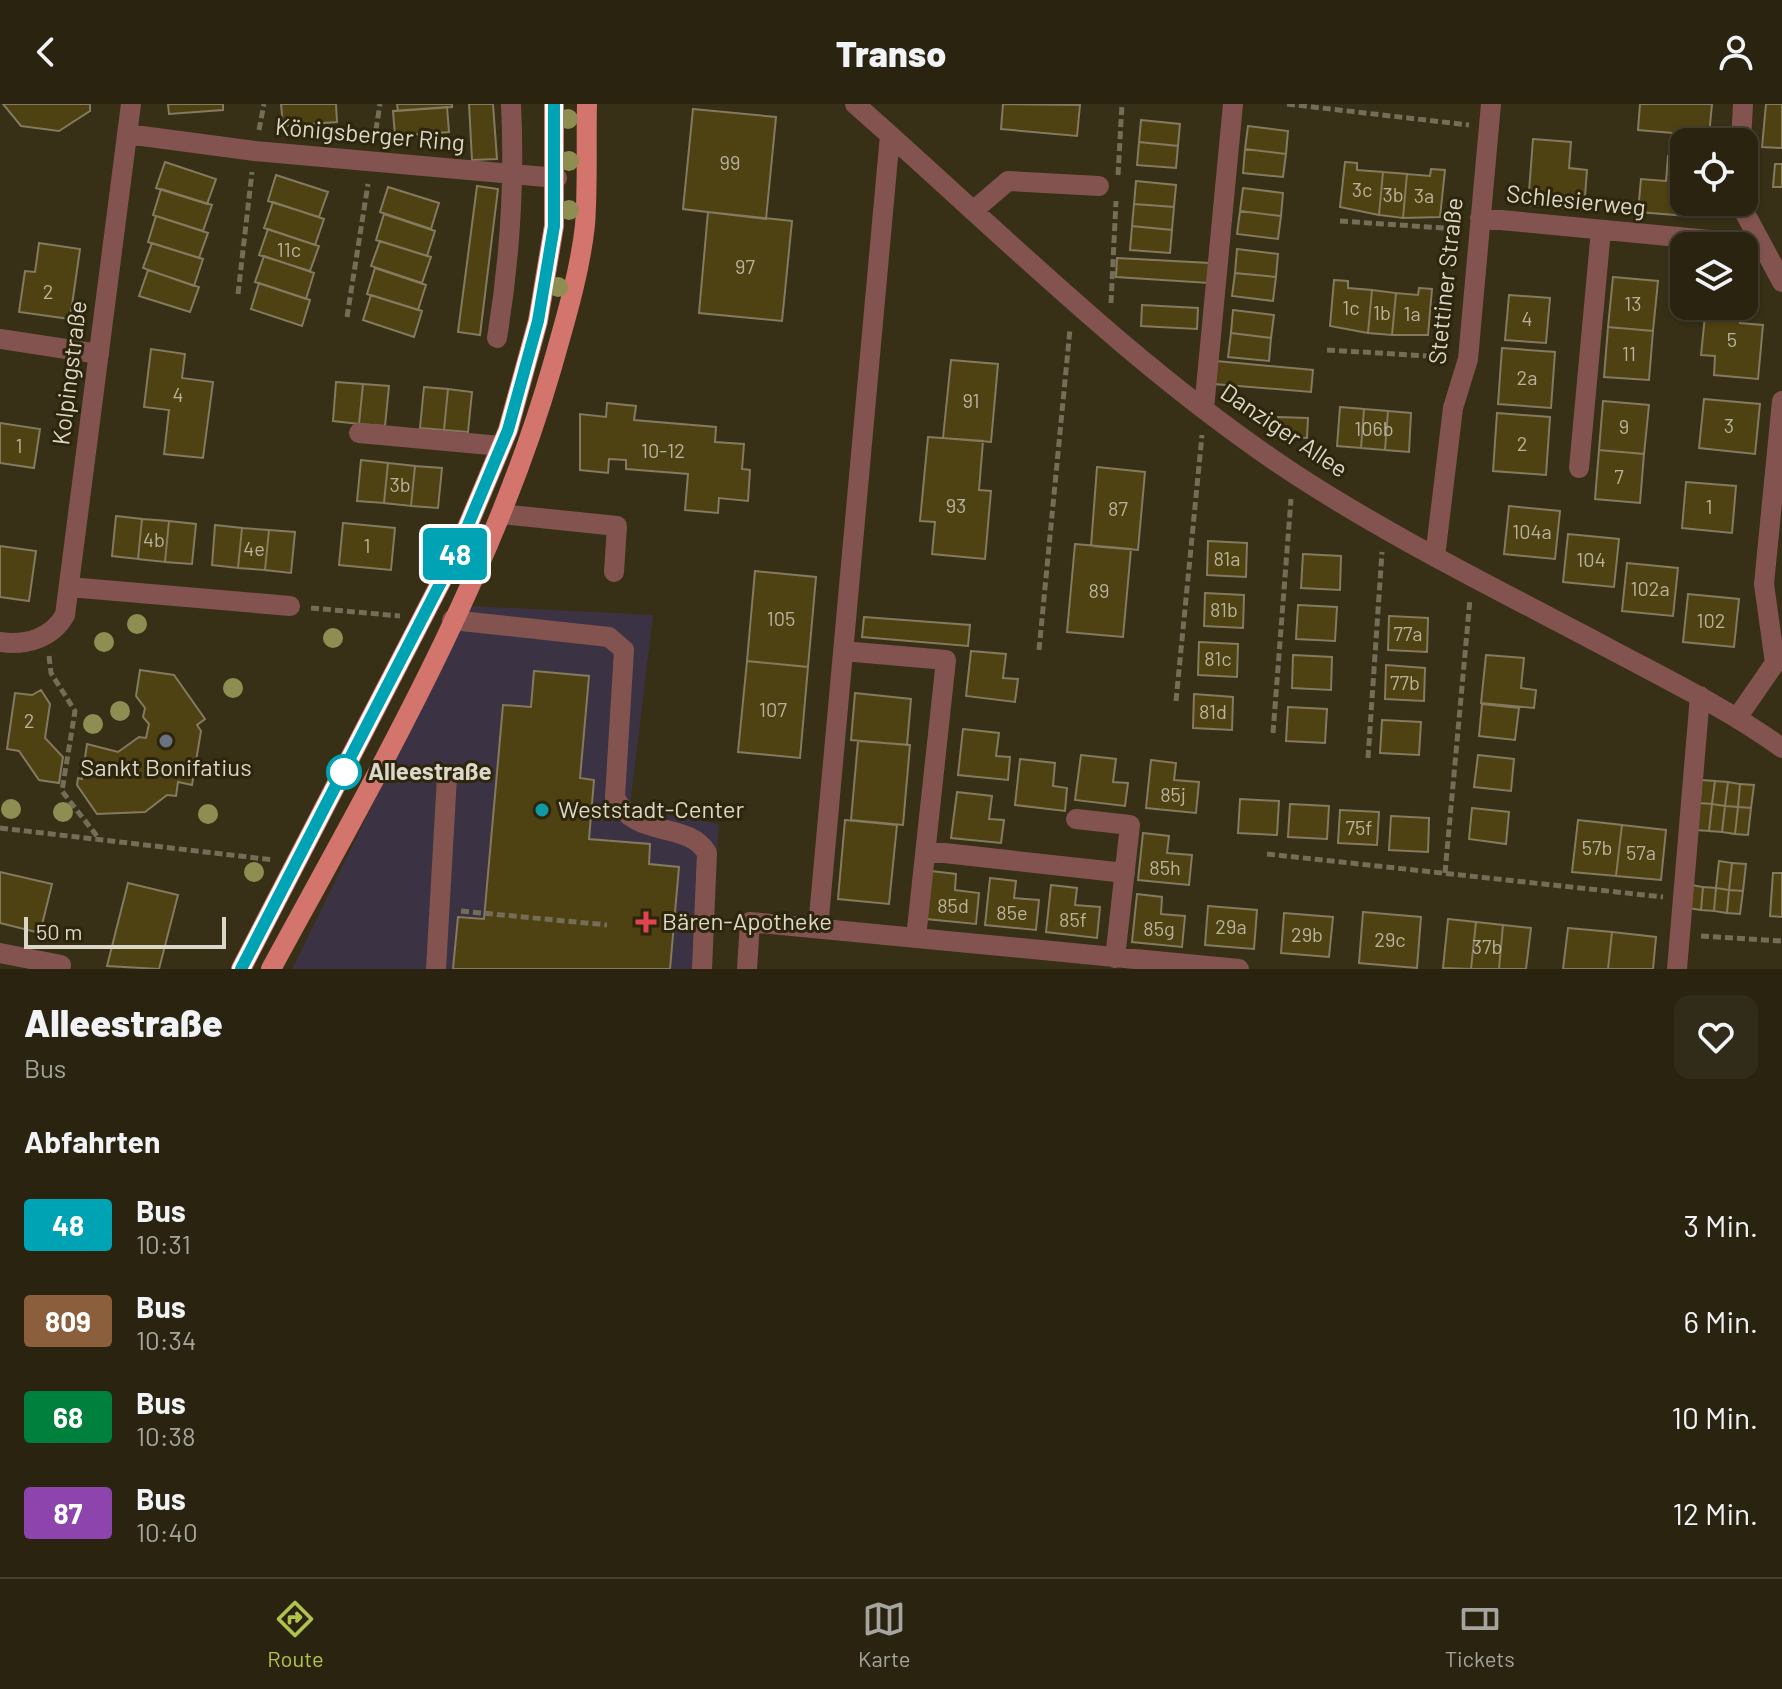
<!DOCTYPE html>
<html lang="de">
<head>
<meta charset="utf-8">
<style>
  :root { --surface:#292310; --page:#312b19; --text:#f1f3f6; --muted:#a5a49f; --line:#454030; --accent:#b2c34c }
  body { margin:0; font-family:Barlow,sans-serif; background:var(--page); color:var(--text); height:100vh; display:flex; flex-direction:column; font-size:30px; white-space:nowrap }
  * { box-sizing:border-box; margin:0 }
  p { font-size:26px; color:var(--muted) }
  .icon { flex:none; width:44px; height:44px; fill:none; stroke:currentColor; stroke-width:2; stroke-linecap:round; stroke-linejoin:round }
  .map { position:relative; height:865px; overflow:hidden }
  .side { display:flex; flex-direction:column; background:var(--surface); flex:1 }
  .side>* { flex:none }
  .badge { padding:0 16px; border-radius:6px; font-size:28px; line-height:52px }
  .controls { position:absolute; left:1670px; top:24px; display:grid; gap:16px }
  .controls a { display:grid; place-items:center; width:88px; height:88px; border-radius:16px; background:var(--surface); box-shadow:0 2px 6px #0004,0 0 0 2px var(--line); font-size:40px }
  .scale { position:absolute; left:24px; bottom:20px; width:202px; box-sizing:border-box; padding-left:8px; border:4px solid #dcd8c9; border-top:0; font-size:22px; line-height:28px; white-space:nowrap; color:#dcd8c9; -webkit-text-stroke:6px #2d250c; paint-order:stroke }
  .map>.badge { position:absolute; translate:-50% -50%; box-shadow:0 0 0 4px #fff }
  h2 { padding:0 24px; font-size:30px; line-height:72px }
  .round { display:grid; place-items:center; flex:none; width:84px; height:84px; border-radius:16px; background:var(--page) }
  .summary { display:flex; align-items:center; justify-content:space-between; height:136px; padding:0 24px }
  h1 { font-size:38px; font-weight:800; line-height:60px }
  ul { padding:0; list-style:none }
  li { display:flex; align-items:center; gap:24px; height:96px; padding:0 24px }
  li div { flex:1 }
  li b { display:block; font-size:30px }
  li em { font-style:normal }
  li .badge { min-width:88px; font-weight:700; text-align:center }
  header { display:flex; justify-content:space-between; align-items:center; height:104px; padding:0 24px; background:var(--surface); font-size:36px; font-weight:800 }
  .tab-bar { display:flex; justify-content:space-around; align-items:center; height:112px; border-top:2px solid var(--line); background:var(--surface); font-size:22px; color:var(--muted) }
  .tab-bar a { display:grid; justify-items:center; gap:4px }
  .tab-bar .current { color:var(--accent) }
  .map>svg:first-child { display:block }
  .commercial { fill:#3b3343 }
  .building { fill:#4e4112; stroke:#837a5f; stroke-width:2 }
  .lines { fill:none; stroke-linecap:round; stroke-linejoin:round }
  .path { stroke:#746d58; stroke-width:5; stroke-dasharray:8 4; stroke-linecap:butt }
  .minor { stroke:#83544f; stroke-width:20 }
  .major { stroke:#d3746d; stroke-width:20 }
  .tree { fill:#8e8e52 }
  .line-casing { stroke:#fff; stroke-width:18 }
  .line { stroke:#00a3b4; stroke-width:12 }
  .worship-dot { fill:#6b7280; stroke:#2d250c; stroke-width:3 }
  .stop-dot { fill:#fff; stroke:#00a3b4; stroke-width:4 }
  .culture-dot { fill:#0f9aa8; stroke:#2d250c; stroke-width:3 }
  .health-dot { fill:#e0444e; stroke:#2d250c; stroke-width:3 }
  .labels { text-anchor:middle; stroke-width:6; stroke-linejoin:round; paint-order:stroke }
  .number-label { font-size:20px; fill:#b8b29b }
  .street-label { font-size:24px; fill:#dcd8c9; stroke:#2d250c }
  .poi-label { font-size:24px; fill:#dcd8c9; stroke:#2d250c; text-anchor:start }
  .stop-label { font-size:24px; font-weight:bold; fill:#dcd8c9; stroke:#2d250c; text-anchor:start }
</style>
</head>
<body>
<header><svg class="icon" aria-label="back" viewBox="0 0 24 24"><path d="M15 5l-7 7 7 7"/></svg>Transo<svg class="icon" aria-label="person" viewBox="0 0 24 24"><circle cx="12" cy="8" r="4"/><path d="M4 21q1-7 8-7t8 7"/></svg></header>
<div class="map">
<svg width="1782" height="865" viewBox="0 0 1782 865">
  <rect width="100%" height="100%" fill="#372f16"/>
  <!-- commercial -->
  <path class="commercial" d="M470,502L653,511L630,703L719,720L709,865H292Z"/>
  <!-- building -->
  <path class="building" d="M3,0H90V7L59,27L21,22Z
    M168,0H223V6L169,10Z
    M281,0H336L337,18L283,22Z
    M397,0H452V3L398,7Z
    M469,0H493L497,55L472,56Z
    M1003,0L1080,1L1077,32L1001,25Z
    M1640,0H1712L1709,32L1638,26Z
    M1766,0H1782V44L1762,43Z
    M447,3L449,28L395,32L393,7Z
    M693,5L776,13L766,115L683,105Z
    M1141,16L1180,20L1178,42L1139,38Z
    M1248,22L1288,27L1286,50L1245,45Z
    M1533,35L1571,38L1569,64L1587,66L1584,106L1528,101Z
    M1139,38L1178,42L1176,64L1137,61Z
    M1245,45L1286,50L1283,73L1243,69Z
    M1668,52L1684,53V98H1702L1700,113L1638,108L1641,75L1666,77Z
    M165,58L216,75L207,100L156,84Z
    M1345,58L1357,59V66L1383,68L1379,111L1340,103Z
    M1775,60H1782V83H1773Z
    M1431,65L1445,66L1440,113L1403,114L1407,70L1430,72Z
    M1383,68L1407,70L1403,114L1379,111Z
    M276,71L328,88L319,113L268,97Z
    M1136,77L1176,81L1174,103L1134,100Z
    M477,82L498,85L480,231L458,228Z
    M388,83L439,99L431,125L380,108Z
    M1243,84L1283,89L1281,112L1240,107Z
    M161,85L212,101L203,127L153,111Z
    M273,98L324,115L315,141L264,124Z
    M1134,100L1174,103L1172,126L1132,122Z
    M1240,107L1281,112L1278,135L1237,130Z
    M708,108L792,117L782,217L699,209Z
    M384,110L435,127L427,152L376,136Z
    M156,112L208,129L199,154L148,138Z
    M1132,122L1172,126L1170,149L1130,146Z
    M268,125L319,142L310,167L259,151Z
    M380,137L431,153L422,179L371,162Z
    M39,139L80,145L70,215L19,208L25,167L35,168Z
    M152,139L203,155L194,182L143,164Z
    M1237,145L1278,150L1276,173L1235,169Z
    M264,152L314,169L306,195L255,178Z
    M1117,154L1210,159L1209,179L1116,173Z
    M375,164L426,181L418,206L367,190Z
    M148,166L199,183L190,208L139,192Z
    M1235,169L1276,173L1273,197L1232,192Z
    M1613,173L1658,177L1653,227L1608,223Z
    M1334,176L1348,177V184L1372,186L1368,229L1330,222Z
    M259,179L310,196L302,222L251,205Z
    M1419,184L1432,185L1428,231H1392L1396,189L1418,191Z
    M1372,186L1396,189L1392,231L1368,229Z
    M371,191L422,207L414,233L363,216Z
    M1509,191L1550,194L1546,239L1505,236Z
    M1142,201L1198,204L1197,225L1141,222Z
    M1706,202H1742L1740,219L1763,221L1758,275L1714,271L1715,252L1701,251Z
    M1233,206L1274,211L1271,234L1231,229Z
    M1608,223L1653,227L1649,276L1604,273Z
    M1231,229L1271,234L1269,257L1228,253Z
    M1502,244L1555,248L1551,304L1498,300Z
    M151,245L185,250L182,274L213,278L203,354L164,350L169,306L144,303Z
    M951,256L998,260L991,338L943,334Z
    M1216,257L1313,266L1311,288L1214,280Z
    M336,278L363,280L359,320L333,317Z
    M363,280L389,282L385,322L359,320Z
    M424,283L448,285L444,326L420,324Z
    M448,285L472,288L468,328L444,326Z
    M1704,295L1760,300L1755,350L1699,344Z
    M1603,297L1649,301L1644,350L1599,346Z
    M607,299L636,302L634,316L716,323L715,338L744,340L742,365L750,366L748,397L719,394L718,409L685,406L688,370L626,365V356L609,355L608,369L580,366V310L606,313Z
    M1340,303L1364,305L1361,344L1337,342Z
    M1364,305L1388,307L1385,346L1361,344Z
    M1388,307L1411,309L1409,348L1385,346Z
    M1497,309L1550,313L1546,371L1493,367Z
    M1278,313L1308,314L1307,334L1277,332Z
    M0,319L40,325L34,364L0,359Z
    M928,333L983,337L979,386L991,387L985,455L932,450L935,418L920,417Z
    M1599,346L1644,350L1640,399L1595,395Z
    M361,356L388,359L384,399L357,397Z
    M388,359L415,362L411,402L384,399Z
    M415,362L442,364L438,404L411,402Z
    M1097,363L1145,368L1138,446L1091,442Z
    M1686,378L1736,382L1732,429L1682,424Z
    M1509,402L1560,407L1555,455L1504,450Z
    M116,412L142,415L138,455L112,452Z
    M142,415L169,417L165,458L138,455Z
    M169,417L196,420L192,460L165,458Z
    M343,419L395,424L391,466L339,461Z
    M215,421L242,424L238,464L212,461Z
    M242,424L269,426L265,466L238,464Z
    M269,426L295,428L291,469L265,466Z
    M1568,430L1619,435L1614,483L1563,478Z
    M1208,437L1247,439L1246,473L1207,471Z
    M1075,440L1131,445L1123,533L1067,528Z
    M0,442L36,447L29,497L0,493Z
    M1303,450L1341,452L1340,486L1301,484Z
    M1627,459L1678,464L1673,512L1622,507Z
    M755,467L816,473L808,563L747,557Z
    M1205,489L1244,491L1243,524L1204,522Z
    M1688,490L1739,495L1734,543L1683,538Z
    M1298,501L1337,503L1335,537L1296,535Z
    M1389,512L1428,514L1427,548L1388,546Z
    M864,513L970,521L968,542L862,533Z
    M1199,538L1238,540L1237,573L1198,571Z
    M971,547L1006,550L1003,574L1018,575L1015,598L966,592Z
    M1293,551L1332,553L1331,586L1292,584Z
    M1486,551L1524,554L1521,584L1536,586L1534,604L1481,599Z
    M747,557L808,563L800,654L738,648Z
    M1386,561L1425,564L1424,597L1385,595Z
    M140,566L174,571L205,615L197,621L201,627L192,681L178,678L176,692L167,691L145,708L97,710L77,681L78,674L82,675L87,640L118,648L139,633L146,634L149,620L143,613L145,604L136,592Z
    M534,567L589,572L580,674L594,676L589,735L650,740L649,760L679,763L670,865H453L458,813L484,815L503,601L531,603Z
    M41,586L50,600L45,634L63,653L59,679L39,676L19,647L7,645L15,589L32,591Z
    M855,589L911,595L907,641L851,636Z
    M1194,590L1233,593L1232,626L1193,624Z
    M1482,600L1519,604L1515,636L1479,632Z
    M1288,603L1327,605L1325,639L1286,637Z
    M1382,616L1421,618L1419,651L1380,649Z
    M963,625L999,629L996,652L1010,653L1008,676L958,671Z
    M858,637L910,641L903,721L851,716Z
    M1081,651L1116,655L1113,678L1128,679L1125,702L1075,696Z
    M1478,651L1514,655L1511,687L1474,683Z
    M1020,655L1055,659L1053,682L1067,684L1065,707L1015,701Z
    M1151,656L1176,659L1174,676L1199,678L1196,709L1146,704Z
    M1701,676L1715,677L1712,700L1699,699Z
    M1715,677L1728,678L1725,702L1712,700Z
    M1728,678L1740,680L1738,703L1725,702Z
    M1740,680L1754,681L1751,704L1738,703Z
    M957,688L992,692L989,715L1004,716L1001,739L951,734Z
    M1240,695L1279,697L1277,731L1238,729Z
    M1699,699L1712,700L1709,727L1696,726Z
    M1290,700L1329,702L1327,735L1288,733Z
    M1712,700L1725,702L1722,728L1709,727Z
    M1725,702L1738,703L1735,730L1722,728Z
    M1738,703L1751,704L1748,731L1735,730Z
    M1472,704L1509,708L1506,740L1469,735Z
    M1340,706L1379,708L1377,741L1338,739Z
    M1391,712L1429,714L1428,748L1389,746Z
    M845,716L897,721L889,800L838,795Z
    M1578,716L1622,721L1616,772L1572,768Z
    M1622,721L1666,726L1661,776L1616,772Z
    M1143,729L1169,732L1167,749L1192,751L1189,781L1138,776Z
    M1719,757L1732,759L1729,786L1716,784Z
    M1732,759L1746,760L1743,787L1729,786Z
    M931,767L956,770L955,786L979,789L976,820L926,815Z
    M0,768L52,780L40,829L0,819Z
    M1773,769H1782V813L1770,812Z
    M990,774L1016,777L1014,794L1039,796L1036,826L985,821Z
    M128,779L178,791L159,865L107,862Z
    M1051,781L1077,784L1075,801L1100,803L1097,834L1046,828Z
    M1691,781L1703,783L1701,806L1688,804Z
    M1703,783L1716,784L1714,807L1701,806Z
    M1716,784L1729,786L1727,809L1714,807Z
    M1729,786L1743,787L1740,810L1727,809Z
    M1137,790L1162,793L1161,810L1185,812L1182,843L1132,838Z
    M1208,802L1257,806L1254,845L1205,841Z
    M1363,808L1421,813L1417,864L1359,859Z
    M1284,809L1333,813L1329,853L1281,849Z
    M1448,815L1476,818L1471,865L1443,864Z
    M1476,818L1503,821L1499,865H1471Z
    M1503,821L1531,824L1526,865H1499Z
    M1568,824L1612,828L1608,865H1563Z
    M1612,828L1656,833L1653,865H1608Z"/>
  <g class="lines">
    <!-- path -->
    <path class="path" d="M1287,0L1469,21
      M259,26L264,0
      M374,38L380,0
      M1118,71L1122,0
      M1340,117L1458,125
      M238,190L252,68
      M1111,199L1116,97
      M347,213L368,80
      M1327,246L1446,253
      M311,504L400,512
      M1039,546L1070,225
      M49,552L51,569L75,607L62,687L100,736
      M1176,597L1202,331
      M1273,629L1291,395
      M1368,654L1382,448
      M0,724L274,756
      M1267,750L1663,793
      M1445,769L1470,495
      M461,807L607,821
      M1701,832L1782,837"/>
    <!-- minor -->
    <path class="minor" d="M855,0C998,126 1133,263 1293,369C1394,435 1503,488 1610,545C1668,576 1728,605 1782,644
      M127,30L255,47L557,74
      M1741,38L1743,0
      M1739,98L1782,178
      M973,107L1008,77L1099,82
      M1480,114L1762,141
      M497,234C510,155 515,80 511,0
      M0,235L99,250
      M1204,305L1233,0
      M359,329L501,342
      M1579,364L1601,126
      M501,410L617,422L614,468
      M1435,453L1453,304L1468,255L1491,0
      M69,483L290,502
      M452,516L609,533L624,546L615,693C634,736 688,716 707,749L702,865
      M0,538C26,542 52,534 65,511L131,0
      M843,547L946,556L916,834
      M1775,559L1764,480L1782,297
      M1737,614L1775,559L1782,556
      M1076,715L1130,721L1115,854
      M926,747L1125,769
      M818,824L890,31
      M0,849L61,861
      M436,865L447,673
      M747,865L750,818L1239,865
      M1677,865L1700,592"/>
    <!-- major -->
    <path class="major" d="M241,865L458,445L508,326L538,217L554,122V0
      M271,865C375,674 492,472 552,263C565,217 580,168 585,121C588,81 586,40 587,0"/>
  </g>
  <!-- trees -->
  <g class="tree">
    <circle cx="568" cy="15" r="10"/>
    <circle cx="569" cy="57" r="10"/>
    <circle cx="569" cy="106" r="10"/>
    <circle cx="558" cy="183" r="10"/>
    <circle cx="137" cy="520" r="10"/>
    <circle cx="333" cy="534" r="10"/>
    <circle cx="104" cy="538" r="10"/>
    <circle cx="233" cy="584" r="10"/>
    <circle cx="120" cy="607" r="10"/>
    <circle cx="93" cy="620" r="10"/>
    <circle cx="11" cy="705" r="10"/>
    <circle cx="63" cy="708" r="10"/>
    <circle cx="208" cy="710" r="10"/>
    <circle cx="254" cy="768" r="10"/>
  </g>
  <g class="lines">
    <!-- line casing -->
    <g class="line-casing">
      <path id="line" d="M241,865L458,445L508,326L538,217L554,122V0"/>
    </g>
    <!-- line -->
    <use href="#line" class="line"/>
  </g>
  <!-- markers -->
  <circle class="worship-dot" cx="166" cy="637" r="8"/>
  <circle class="stop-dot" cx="344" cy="668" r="16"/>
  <circle class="culture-dot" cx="542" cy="706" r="8"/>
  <path class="health-dot" d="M642 806h8v8h8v8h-8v8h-8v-8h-8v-8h8z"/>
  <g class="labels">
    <!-- number labels -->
    <g class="number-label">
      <text x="730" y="66">99</text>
      <text x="1362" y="93">3c</text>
      <text x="1393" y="98">3b</text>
      <text x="1424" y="99">3a</text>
      <text x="289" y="153">11c</text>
      <text x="745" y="170">97</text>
      <text x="48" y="195">2</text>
      <text x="1633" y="207">13</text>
      <text x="1351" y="211">1c</text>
      <text x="1382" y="216">1b</text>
      <text x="1412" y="217">1a</text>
      <text x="1527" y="222">4</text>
      <text x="1732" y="243">5</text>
      <text x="1629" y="257">11</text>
      <text x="1527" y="281">2a</text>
      <text x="178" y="298">4</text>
      <text x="971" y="304">91</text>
      <text x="1729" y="329">3</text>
      <text x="1624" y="330">9</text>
      <text x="1374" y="332">106b</text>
      <text x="1522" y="347">2</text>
      <text x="19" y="349">1</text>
      <text x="663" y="354">10-12</text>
      <text x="1619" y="380">7</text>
      <text x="400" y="388">3b</text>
      <text x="956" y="409">93</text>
      <text x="1709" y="410">1</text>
      <text x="1118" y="412">87</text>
      <text x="1532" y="435">104a</text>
      <text x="154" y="443">4b</text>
      <text x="367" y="449">1</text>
      <text x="254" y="452">4e</text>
      <text x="1227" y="462">81a</text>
      <text x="1591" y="463">104</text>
      <text x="1650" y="492">102a</text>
      <text x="1099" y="494">89</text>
      <text x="1224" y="513">81b</text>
      <text x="781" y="522">105</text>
      <text x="1711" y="524">102</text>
      <text x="1408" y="537">77a</text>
      <text x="1218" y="562">81c</text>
      <text x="1405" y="586">77b</text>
      <text x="773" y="613">107</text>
      <text x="1213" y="615">81d</text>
      <text x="29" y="624">2</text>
      <text x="1173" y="698">85j</text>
      <text x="1359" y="731">75f</text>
      <text x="1597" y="751">57b</text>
      <text x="1641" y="756">57a</text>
      <text x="1165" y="771">85h</text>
      <text x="953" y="809">85d</text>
      <text x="1012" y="816">85e</text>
      <text x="1073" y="823">85f</text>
      <text x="1231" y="830">29a</text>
      <text x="1159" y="832">85g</text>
      <text x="1307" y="838">29b</text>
      <text x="1390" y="843">29c</text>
      <text x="1487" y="850">37b</text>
    </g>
    <!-- street labels -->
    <g class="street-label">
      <text transform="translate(370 31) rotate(5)" y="8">Königsberger Ring</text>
      <text transform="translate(1576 97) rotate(6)" y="8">Schlesierweg</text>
      <text transform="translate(1446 177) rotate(-84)" y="8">Stettiner Straße</text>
      <text transform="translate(70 269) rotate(-83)" y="8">Kolpingstraße</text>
      <text transform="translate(1284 327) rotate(34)" y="8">Danziger Allee</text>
    </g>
    <!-- poi labels -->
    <g class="poi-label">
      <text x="166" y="672" text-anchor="middle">Sankt Bonifatius</text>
      <text x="558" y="714">Weststadt-Center</text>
      <text x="662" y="826">Bären-Apotheke</text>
    </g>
    <!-- stop labels -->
    <g class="stop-label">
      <text x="368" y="676">Alleestraße</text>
    </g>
  </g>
</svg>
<div class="controls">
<a><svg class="icon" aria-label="locate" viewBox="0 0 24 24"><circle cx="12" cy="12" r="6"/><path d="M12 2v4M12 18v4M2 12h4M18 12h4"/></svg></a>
<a><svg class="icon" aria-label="layers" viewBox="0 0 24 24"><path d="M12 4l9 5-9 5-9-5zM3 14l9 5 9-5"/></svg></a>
</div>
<div class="scale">50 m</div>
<b class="badge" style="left:455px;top:450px;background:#00a3b4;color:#fff">48</b>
</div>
<section class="side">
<div class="summary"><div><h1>Alleestraße</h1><p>Bus</p></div><a class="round"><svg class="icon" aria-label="heart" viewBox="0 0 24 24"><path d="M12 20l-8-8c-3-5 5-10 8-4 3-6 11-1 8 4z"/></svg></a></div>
<h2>Abfahrten</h2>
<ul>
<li><span class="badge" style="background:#00a3b4;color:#fff">48</span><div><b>Bus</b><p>10:31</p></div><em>3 Min.</em></li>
<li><span class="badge" style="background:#8b5e3c;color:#fff">809</span><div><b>Bus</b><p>10:34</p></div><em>6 Min.</em></li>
<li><span class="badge" style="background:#00803d;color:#fff">68</span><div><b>Bus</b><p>10:38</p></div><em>10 Min.</em></li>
<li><span class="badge" style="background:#8e44ad;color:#fff">87</span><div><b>Bus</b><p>10:40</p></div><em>12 Min.</em></li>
</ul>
</section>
<nav class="tab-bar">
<a class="current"><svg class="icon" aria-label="directions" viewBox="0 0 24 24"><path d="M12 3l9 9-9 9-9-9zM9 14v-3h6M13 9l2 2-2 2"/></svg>Route</a>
<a><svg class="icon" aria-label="map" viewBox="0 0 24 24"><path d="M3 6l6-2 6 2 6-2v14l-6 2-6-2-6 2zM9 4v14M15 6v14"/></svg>Karte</a>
<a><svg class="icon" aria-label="tickets" viewBox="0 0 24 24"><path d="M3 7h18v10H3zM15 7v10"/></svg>Tickets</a>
</nav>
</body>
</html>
